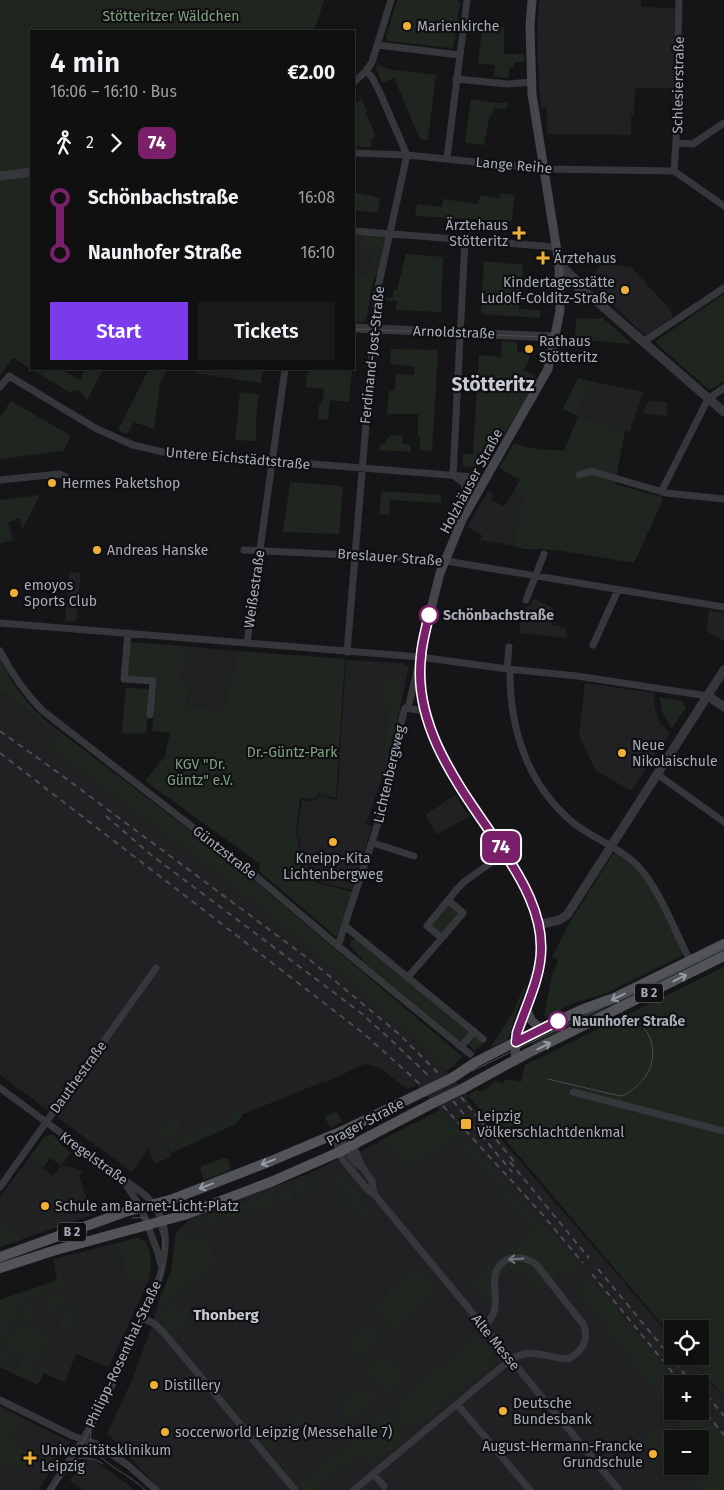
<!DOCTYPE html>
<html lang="en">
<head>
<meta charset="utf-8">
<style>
  :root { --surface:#101011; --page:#19191a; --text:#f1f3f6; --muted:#9c9d9f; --line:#303031; --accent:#7c3aed }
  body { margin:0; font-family:"Fira Sans",sans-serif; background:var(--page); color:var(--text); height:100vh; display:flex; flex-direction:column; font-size:19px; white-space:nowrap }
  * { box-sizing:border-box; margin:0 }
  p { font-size:16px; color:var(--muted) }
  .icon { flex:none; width:28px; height:28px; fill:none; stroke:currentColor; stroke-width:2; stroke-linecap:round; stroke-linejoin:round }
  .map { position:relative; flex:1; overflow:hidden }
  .panel { position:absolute; left:30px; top:30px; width:325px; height:340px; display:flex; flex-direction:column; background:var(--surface); border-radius:0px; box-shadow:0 1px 4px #0004,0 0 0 1px var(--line) }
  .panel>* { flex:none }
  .badge { padding:0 10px; border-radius:8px; font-size:18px; line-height:32px }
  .tools { position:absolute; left:664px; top:1320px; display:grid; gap:10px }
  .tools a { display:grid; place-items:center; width:45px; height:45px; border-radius:0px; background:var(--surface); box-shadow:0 1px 4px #0004,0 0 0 1px var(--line); font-size:25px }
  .map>.badge { position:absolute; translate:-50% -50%; box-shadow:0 0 0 2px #fff }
  .legs { display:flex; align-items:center; gap:8px; height:55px; padding:0 20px; font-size:16px }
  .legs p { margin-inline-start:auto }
  .summary { display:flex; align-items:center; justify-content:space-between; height:85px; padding:0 20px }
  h1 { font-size:28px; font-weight:600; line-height:38px }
  .button { display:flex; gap:10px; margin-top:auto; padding:10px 20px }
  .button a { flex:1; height:58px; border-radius:0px; background:var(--accent); color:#fff; font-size:20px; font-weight:600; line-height:58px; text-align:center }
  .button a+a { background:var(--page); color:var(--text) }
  ul { padding:0 20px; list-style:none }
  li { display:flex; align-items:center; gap:18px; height:55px; font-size:19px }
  li i { display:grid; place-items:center; width:8px; height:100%; margin:0 6px; background:currentColor }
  li i::after { content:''; width:12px; height:12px; margin:-6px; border:4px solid; border-radius:50%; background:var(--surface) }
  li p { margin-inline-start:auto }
  li:first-child i { background:linear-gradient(#0000 50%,currentColor 0) }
  li:last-child i { background:linear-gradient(currentColor 50%,#0000 0) }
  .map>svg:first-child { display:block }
  .built { fill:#212124; fill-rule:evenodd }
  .green { fill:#1f2620 }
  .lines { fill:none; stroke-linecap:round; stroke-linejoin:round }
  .minor { stroke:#36373b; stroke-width:7 }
  .tertiary { stroke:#36373b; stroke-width:9 }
  .secondary { stroke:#44464b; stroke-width:9 }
  .primary { stroke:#52545a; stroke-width:10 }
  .tram { stroke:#4b4d52; stroke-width:1 }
  .rail { stroke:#4b4d52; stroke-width:2; stroke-dasharray:6 5; stroke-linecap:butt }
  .primary-bridge { stroke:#52545a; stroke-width:10 }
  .oneway { stroke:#969aa4 }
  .oneway2 { stroke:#74777f }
  .line-1-casing { stroke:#fff; stroke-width:11 }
  .line-1 { stroke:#7a206a; stroke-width:8 }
  .poi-dot { fill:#efb034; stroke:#101012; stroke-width:2 }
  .stop-1-dot { fill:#fff; stroke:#7a206a; stroke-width:2.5 }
  .labels { text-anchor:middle; stroke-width:4.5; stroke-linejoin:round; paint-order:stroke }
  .shield { fill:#101012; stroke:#7a7d86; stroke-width:1 }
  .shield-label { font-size:12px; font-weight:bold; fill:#a7acb7 }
  .park-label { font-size:14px; fill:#7ea180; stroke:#101012 }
  .poi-label { font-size:14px; fill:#a7acb7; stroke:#101012; text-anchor:start }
  .street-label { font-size:14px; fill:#a7acb7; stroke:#101012 }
  .stop-label { font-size:14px; font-weight:bold; fill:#a7acb7; stroke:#101012; text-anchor:start }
  .neighbourhood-label { font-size:15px; font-weight:bold; fill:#c8cbd3; stroke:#101012 }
  .district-label { font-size:19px; font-weight:bold; fill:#c8cbd3; stroke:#101012 }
</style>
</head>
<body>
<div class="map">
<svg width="724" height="1490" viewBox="0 0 724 1490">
  <rect width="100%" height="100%" fill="#151517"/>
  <!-- built -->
  <path class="built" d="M539,0H641V7L677,8L675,88H635L634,115H631V135L547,134V108H541L539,90L537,31Z
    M354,231L391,234L381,276L354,275Z
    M607,258L616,265L631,267L670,309L672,314L671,318L647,335L642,333L588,280Z
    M198,369H234L233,379L195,373Z
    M595,382L643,392L630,432L578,416L588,387L593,388Z
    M648,401L667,402V416L643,414Z
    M488,491L494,494L491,500L504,506L513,492L522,497L514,546L480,540L482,535L467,527Z
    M69,572L81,573L76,621H65Z
    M534,599L554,608L552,625L567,628L566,638L519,633L522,615H524L525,610Z
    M709,610L724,613V641L706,631Z
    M185,646L237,651L224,711L187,706L189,681L182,680Z
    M346,660L401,663L409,666L384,772L366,824L372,826L353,890L318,882L302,853L297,831L302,800L314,801L320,795L337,800Z
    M585,683L654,693V703L657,716L661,724L670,733L631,791L595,770L579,735Z
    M0,690L59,734L49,747L151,822L314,950L383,1010L446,1071L468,1096L467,1100L672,1338V1356H688L724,1398V1490H160L107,1433L132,1380L150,1331L158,1304L171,1272L176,1233L188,1220L194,1216L310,1173L355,1151H361L440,1110L417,1085L407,1089L380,1068L365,1064L324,1083L323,1082L167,1145L172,1156L155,1164L148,1149L132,1172L0,1075ZM672,1384H700V1411H672ZM672,1439H700V1466H672Z
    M455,795L469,817L437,834L425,815Z
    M29,1158L53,1176L61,1165L75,1168L84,1173L79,1175L92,1215L0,1247V1197Z
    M117,1243L125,1278L136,1283L148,1281L109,1367L76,1354L65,1382L44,1373L38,1385L0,1367V1300L57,1280L53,1259Z
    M0,1406L70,1442L38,1490H0Z
    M85,1459H91L97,1462L135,1490H83L70,1481Z"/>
  <!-- green -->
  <path class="green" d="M0,0H324L314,31H31V369H60L80,380L85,369H103L87,400C82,395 82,389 72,391L71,393L13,358L0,375V335H2L0,334Z
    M397,0H457L460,3L454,46L451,48L388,41L386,37Z
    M483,24L504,27V54H524V62H514L513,67L509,68V78L494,77L495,65L478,63Z
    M377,65L388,69L436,75L428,140L420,139L394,78L382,83L376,67Z
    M362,99L367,112H365L375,134V137L372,138L371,147L354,146V105Z
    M471,99L499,103H508L507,109L494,108L492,115L490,114L484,145L465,143Z
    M354,192L380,198L378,212L354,211Z
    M500,193L514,195L512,221L415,216L417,204L442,207L443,199L478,204L480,195L499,198Z
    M364,237L383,238L371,291L367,316L364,322H354V275H370L373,252L362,250V240H364Z
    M406,254L443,257L441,312L396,310L397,301L386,300V298H392L394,289L397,290Z
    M484,261L523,265L522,284L520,285L519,309L541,310L540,318L481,314Z
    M724,294V381L710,390L707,388L658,345L656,341Z
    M602,317L630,342V344L574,339L577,318L599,319Z
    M502,341L517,342V352L529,353V360L524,370L535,376L529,394L489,459L473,467L463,466V454H473L479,355L501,357Z
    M391,349L438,350L432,451L420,450V436H418V414H387L389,391H395L396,374L414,375L415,367L390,364Z
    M149,369H167L160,383L154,429L134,422L127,434L118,430Z
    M234,369H263L261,383L233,379Z
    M308,369H352L349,402L330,400L328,420L318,419L319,404H321L322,399H323L324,389L306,387Z
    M578,378L595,382L593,388L588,387L578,416L625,430L615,484L661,497L663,500L634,563L556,550L524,549L514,546L522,497L513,492L520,480L499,468L514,443C528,450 548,449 564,451L578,416L563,409Z
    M240,392L259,394L256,417V441L235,440Z
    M11,401L71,436L63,451L0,459V417Z
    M390,435L403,436L402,443L411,446V452L379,450L380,445L385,444Z
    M290,482L343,486L339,534L283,532Z
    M381,491L441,495V503L390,500L389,515H380Z
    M40,495L22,530L20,518L8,522L13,540L0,543V500Z
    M129,642L185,646L182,680L189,681L187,706L224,711L237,651L345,659L336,798L319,794L314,799L300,798L296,831L301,854L317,883L354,892L337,936H335L259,871L260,864L145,781L165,756L170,733L152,731L157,679L125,676Z
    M0,657C11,684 25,701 46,721L234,864L463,1057L458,1060L455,1065L446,1071C383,1008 315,951 245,896C180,845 115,796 48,747L59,734L0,690Z
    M385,678H400L398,688L404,689L386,774H384L388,712L384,700Z
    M126,688L147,689L150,693L146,734L122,733Z
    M660,697L681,701L686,708L672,728L662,712Z
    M617,853L644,874L683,952L681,956L607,993L574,1003L546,1017L544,1015L552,975L558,960L552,957L567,927L613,854Z
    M448,903L461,913L442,935L429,926Z
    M357,938L468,1029L484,1043L474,1051L468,1044L459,1040L366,964L350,945L351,940Z
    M724,947V953L581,1024L576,1015Z
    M724,967V1397L689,1356H700V1329H672V1336L468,1096L476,1090C486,1093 488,1087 494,1081L503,1084L505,1079L521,1082L525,1065Z
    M525,985L527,986L518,1007L509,1037L507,1040L490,1048L513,1012Z
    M574,1019L576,1023L533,1045L531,1041Z
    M241,1110L242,1116L236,1124L171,1153L166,1144L229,1119L231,1113Z
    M440,1110L579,1265L566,1276L512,1203L457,1138L406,1167L384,1139Z
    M335,1112L338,1114L342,1122L330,1128L325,1117Z
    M180,1118L184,1131L153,1142L155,1128Z
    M52,1134L70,1153L61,1165L50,1158L43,1168L29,1158L44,1137Z
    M223,1158L228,1159L231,1170L204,1180L200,1170L202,1166Z
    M337,1169L374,1215L368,1221L331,1178V1174Z
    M321,1173L322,1174L299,1194L290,1186Z
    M324,1179C333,1183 350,1205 357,1214L353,1217L324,1183L268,1229L267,1227Z
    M287,1187L295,1197L289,1202L282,1204L278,1190Z
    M59,1188L65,1207L57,1210L51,1191Z
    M273,1192L274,1206L197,1227L192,1223Z
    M0,1219L15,1229L18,1241L0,1247Z
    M531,1231L560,1270L548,1286L538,1292L520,1271C509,1265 495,1279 492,1289C490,1294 491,1301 491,1306L468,1283Z
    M176,1233L209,1237L215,1263L162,1308L158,1304L171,1272Z
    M137,1238L145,1241C153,1255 152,1265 148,1281L136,1283L125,1278L117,1243Z
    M232,1256L233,1258L178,1304L190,1318L171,1334L160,1320L162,1314Z
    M418,1267L437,1289L396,1332L386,1324L375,1310L372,1313L368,1306L370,1304L373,1307L388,1294L386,1291L402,1281Z
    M589,1277L679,1384H672V1411H700V1409L724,1438V1486L721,1483L724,1490H702L696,1483L698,1474L694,1466H700V1439H691L576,1288Z
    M57,1280H65L64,1289L56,1291L52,1285L47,1288L46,1294L20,1301L2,1347L0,1346V1300Z
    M63,1293V1300L52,1312L41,1307L43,1298Z
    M29,1301L34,1314L27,1322L17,1318L25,1302Z
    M69,1302L80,1307L68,1332L58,1328Z
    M16,1321L51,1336L39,1363L4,1348Z
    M370,1321L373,1322L381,1331L374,1337L378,1343L364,1354L369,1361L364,1366L344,1342Z
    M477,1335L498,1360L417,1427C406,1430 398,1415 391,1407Z
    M0,1348L64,1377L62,1381L37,1370L33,1379L36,1381L39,1377L41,1378L38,1385L0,1367V1355L8,1358L5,1365L17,1371L21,1362L0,1353Z
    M380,1353L406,1377L386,1394L365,1368L372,1360L374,1365L376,1364L380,1369L378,1370L380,1373L382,1371L389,1380L395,1378L393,1375L389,1378L373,1360Z
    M351,1372H354L359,1379L332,1402L329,1399L355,1377Z
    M213,1376L266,1441L301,1412L306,1418L272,1447L290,1469L347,1422L340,1412L342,1410L338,1404C356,1389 359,1378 378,1400L289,1474L209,1378Z
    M0,1411L19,1420L10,1436L33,1454L18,1472L0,1461Z
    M387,1411C394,1419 408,1430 401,1441L372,1465L361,1452L316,1490H302L298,1485Z
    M657,1426L672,1443V1463L666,1468L643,1438Z"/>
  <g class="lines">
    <!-- minor -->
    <path class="minor" d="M378,45L459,55
      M456,79L508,84L531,82
      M354,82L366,71L372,62L391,0
      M676,143L693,144L724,123
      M354,153L407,155L544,169L674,171
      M447,158L467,0
      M674,171L676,143L679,0
      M674,171L724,206
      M354,231L556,247
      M643,342L724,288
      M0,387L9,376L97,429L133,445L163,452L486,478
      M579,475L591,471L666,493L724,499
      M0,480L59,474L66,477
      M661,492L708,399L724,388
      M463,518L465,484L453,475L465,240
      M244,550L434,559L724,607
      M526,600L544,554
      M0,623L420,657L507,669L577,676L708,696
      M128,633L124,679L153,681L150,715
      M247,643L285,369
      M593,645L618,590
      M0,651C12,674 25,693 43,711L253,874L338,946L470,1054
      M347,652L377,292L407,155L380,93L372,77L366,71
      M507,669L509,647
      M510,669C509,729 528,787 576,825C595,839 620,848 637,865C658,886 676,933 690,961
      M408,708L419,663
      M657,774L724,822
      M373,843L414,856
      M345,926L483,1039
      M442,938L463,913L448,900
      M338,946L381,814L404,711L405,708L425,711
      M408,977L442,938L427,926L457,889L465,881L505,853
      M461,1047L474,1031
      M0,1088L145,1195C170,1221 168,1243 160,1276L109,1392L83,1440L50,1490
      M573,1092L724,1131
      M339,1132C344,1145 349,1161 362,1167
      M333,1135L343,1160L368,1190L374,1194L619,1490
      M353,1145L362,1167L372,1181L374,1194
      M125,1183L141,1208L158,1253L161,1266
      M0,1187L156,968
      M142,1318L155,1324L164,1333L295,1490
      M0,1400L73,1436L97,1444L129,1466L156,1490
      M457,1404L530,1490
      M373,1474L384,1486
      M354,1490L510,1360C532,1346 546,1358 568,1359C582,1352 590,1339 583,1324L536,1264C523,1255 503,1254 496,1272C490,1292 505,1308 483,1327"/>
    <!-- tertiary -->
    <path class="tertiary" d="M0,176L31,172
      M559,264L578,282
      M560,274L593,298L724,412
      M354,328L554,337
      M708,696L724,707
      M538,925L559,920L567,915L724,670"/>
    <!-- secondary -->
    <path class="secondary" d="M526,1007L531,1020L541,1029
      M515,1061C516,1052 515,1043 517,1034C523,1008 536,985 540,958C549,900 480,817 449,770L435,741L423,699L420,657L422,645L440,573L462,520L548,369L560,311L559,264L532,94L530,26L532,0"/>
    <!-- primary -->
    <path class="primary" d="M452,1078L476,1062L541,1029L581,1010L614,998L724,944
      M462,1089L528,1053L724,956
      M0,1257L125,1212L173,1199L271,1161L347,1129L423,1092
      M0,1268L56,1250L184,1215L273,1181L339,1152L433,1103"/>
    <!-- tram -->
    <path class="tram" d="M354,329L542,337L551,335L559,325L563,289L561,266L535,106L532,26L533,0
      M472,1071L724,948
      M548,1079L620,1096C627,1095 631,1091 637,1086C671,1056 646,1004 600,1012
      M132,1218C156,1215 163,1229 164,1250
      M91,1432C85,1459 129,1472 145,1490
      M70,1462C82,1456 92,1457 103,1464
      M52,1490C88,1441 112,1386 137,1331C147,1310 161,1287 163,1264"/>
    <!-- rail -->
    <path class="rail" d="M0,731L60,774L310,960L399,1034L439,1074
      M0,753L363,1033L420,1084
      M106,816L150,854L361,1013L391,1040L431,1078
      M461,1097L517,1165
      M453,1101L512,1172
      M443,1106L542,1214L583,1263
      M510,1162L589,1258
      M598,1269L693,1384
      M592,1274L682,1384
      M700,1387L724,1416
      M700,1406L724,1435"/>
    <!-- primary-bridge -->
    <path class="primary-bridge" d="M423,1092L452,1078
      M433,1103L462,1089"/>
  </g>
  <!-- one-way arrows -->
  <defs><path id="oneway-shaft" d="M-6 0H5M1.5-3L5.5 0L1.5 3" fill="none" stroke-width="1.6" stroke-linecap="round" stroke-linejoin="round" transform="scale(1.25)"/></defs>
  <g class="oneway">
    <use href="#oneway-shaft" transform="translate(680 978) rotate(-27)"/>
    <use href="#oneway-shaft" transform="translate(618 997) rotate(154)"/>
    <use href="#oneway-shaft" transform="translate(544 1046) rotate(-26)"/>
    <use href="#oneway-shaft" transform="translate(268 1162) rotate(159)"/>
    <use href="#oneway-shaft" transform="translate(206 1186) rotate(159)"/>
  </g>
  <use class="oneway2" href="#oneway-shaft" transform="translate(516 1259) rotate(176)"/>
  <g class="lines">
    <!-- line-1 casing -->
    <g class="line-1-casing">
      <path id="line-1" d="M429,615C426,629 422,642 421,656C412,731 465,793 503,851C522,879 542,914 541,949C541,977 526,1006 517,1033L516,1042L558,1021"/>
    </g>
    <!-- line-1 -->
    <use href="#line-1" class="line-1"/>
  </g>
  <!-- markers -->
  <g class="poi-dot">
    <circle cx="407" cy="26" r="5"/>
    <path d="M516.5 225.5h5v5h5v5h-5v5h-5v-5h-5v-5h5z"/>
    <path d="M540.5 250.5h5v5h5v5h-5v5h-5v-5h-5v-5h5z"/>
    <circle cx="625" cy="290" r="5"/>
    <circle cx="529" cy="349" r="5"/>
    <circle cx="52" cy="483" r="5"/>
    <circle cx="97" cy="550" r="5"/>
    <circle cx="14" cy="593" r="5"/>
    <circle cx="622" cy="753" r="5"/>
    <circle cx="333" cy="842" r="5"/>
    <rect x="460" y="1118" width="12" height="12" rx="2.5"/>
    <circle cx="45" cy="1206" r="5"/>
    <circle cx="154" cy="1385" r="5"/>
    <circle cx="503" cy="1411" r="5"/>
    <circle cx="165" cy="1432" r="5"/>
    <circle cx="653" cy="1454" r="5"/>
    <path d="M27.5 1450.5h5v5h5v5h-5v5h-5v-5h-5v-5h5z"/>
  </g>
  <g class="stop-1-dot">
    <circle cx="429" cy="615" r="9"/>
    <circle cx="558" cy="1021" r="9"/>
  </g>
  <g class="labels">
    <!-- shield labels -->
    <g class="shield">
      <rect x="635" y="983.5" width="28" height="19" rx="4"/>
      <rect x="58" y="1222.5" width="28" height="19" rx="4"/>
    </g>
    <g class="shield-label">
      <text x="649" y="997">B 2</text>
      <text x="72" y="1236">B 2</text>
    </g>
    <!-- park labels -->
    <g class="park-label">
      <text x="171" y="21">Stötteritzer Wäldchen</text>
      <text x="292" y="757">Dr.-Güntz-Park</text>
      <text x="200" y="769">KGV "Dr.<tspan x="200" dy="16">Güntz" e.V.</tspan></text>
    </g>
    <!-- poi labels -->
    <g class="poi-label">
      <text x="417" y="31">Marienkirche</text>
      <text x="508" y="230" text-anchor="end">Ärztehaus<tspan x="508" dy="16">Stötteritz</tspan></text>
      <text x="554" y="263">Ärztehaus</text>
      <text x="615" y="287" text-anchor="end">Kindertagesstätte<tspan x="615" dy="16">Ludolf-Colditz-Straße</tspan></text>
      <text x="539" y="346">Rathaus<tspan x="539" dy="16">Stötteritz</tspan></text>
      <text x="62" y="488">Hermes Paketshop</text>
      <text x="107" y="555">Andreas Hanske</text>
      <text x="24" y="590">emoyos<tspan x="24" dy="16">Sports Club</tspan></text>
      <text x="632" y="750">Neue<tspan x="632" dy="16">Nikolaischule</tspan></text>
      <text x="333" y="863" text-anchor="middle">Kneipp-Kita<tspan x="333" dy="16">Lichtenbergweg</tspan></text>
      <text x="477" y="1121">Leipzig<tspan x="477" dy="16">Völkerschlachtdenkmal</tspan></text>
      <text x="55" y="1211">Schule am Barnet-Licht-Platz</text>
      <text x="164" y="1390">Distillery</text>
      <text x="513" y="1408">Deutsche<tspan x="513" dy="16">Bundesbank</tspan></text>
      <text x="175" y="1437">soccerworld Leipzig (Messehalle 7)</text>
      <text x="643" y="1451" text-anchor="end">August-Hermann-Francke<tspan x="643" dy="16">Grundschule</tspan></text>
      <text x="41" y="1455">Universitätsklinikum<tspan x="41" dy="16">Leipzig</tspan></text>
    </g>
    <!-- street labels -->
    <g class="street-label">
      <text transform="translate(678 85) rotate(-89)" y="5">Schlesierstraße</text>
      <text transform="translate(514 165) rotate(5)" y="5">Lange Reihe</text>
      <text transform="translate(454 332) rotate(2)" y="5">Arnoldstraße</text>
      <text transform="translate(372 355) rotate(-84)" y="5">Ferdinand-Jost-Straße</text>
      <text transform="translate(238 458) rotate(5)" y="5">Untere Eichstädtstraße</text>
      <text transform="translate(471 481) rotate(-62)" y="5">Holzhäuser Straße</text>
      <text transform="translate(390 557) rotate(4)" y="5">Breslauer Straße</text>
      <text transform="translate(254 589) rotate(-82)" y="5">Weißestraße</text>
      <text transform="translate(389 774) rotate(-77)" y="5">Lichtenbergweg</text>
      <text transform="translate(225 852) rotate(38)" y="5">Güntzstraße</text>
      <text transform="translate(78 1077) rotate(-54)" y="5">Dauthestraße</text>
      <text transform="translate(365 1122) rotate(-28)" y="5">Prager Straße</text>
      <text transform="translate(94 1158) rotate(36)" y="5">Kregelstraße</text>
      <text transform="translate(496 1342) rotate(51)" y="5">Alte Messe</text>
      <text transform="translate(123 1354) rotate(-65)" y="5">Philipp-Rosenthal-Straße</text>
    </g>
    <!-- stop labels -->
    <g class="stop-label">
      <text x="443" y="620">Schönbachstraße</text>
      <text x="572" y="1026">Naunhofer Straße</text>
    </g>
    <!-- neighbourhood labels -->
    <g class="neighbourhood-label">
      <text x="226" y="1320">Thonberg</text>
    </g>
    <!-- district labels -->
    <g class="district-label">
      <text x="493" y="391">Stötteritz</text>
    </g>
  </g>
</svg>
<div class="tools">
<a><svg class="icon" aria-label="locate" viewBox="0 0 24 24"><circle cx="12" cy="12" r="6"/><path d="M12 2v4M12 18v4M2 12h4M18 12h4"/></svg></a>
<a>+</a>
<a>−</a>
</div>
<b class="badge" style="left:501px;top:847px;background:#7a206a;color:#fff">74</b>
<section class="panel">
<div class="summary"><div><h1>4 min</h1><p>16:06 – 16:10 · Bus</p></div><b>€2.00</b></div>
<div class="legs"><svg class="icon" aria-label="walk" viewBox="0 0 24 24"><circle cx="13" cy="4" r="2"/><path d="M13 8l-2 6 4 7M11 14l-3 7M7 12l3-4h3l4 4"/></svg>2<svg class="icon" aria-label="forward" viewBox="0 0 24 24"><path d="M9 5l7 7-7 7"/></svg><b class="badge" style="background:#7a206a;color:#fff">74</b></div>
<ul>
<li><i style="color:#7a206a"></i><b>Schönbachstraße</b><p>16:08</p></li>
<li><i style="color:#7a206a"></i><b>Naunhofer Straße</b><p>16:10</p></li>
</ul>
<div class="button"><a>Start</a><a>Tickets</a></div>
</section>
</div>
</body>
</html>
